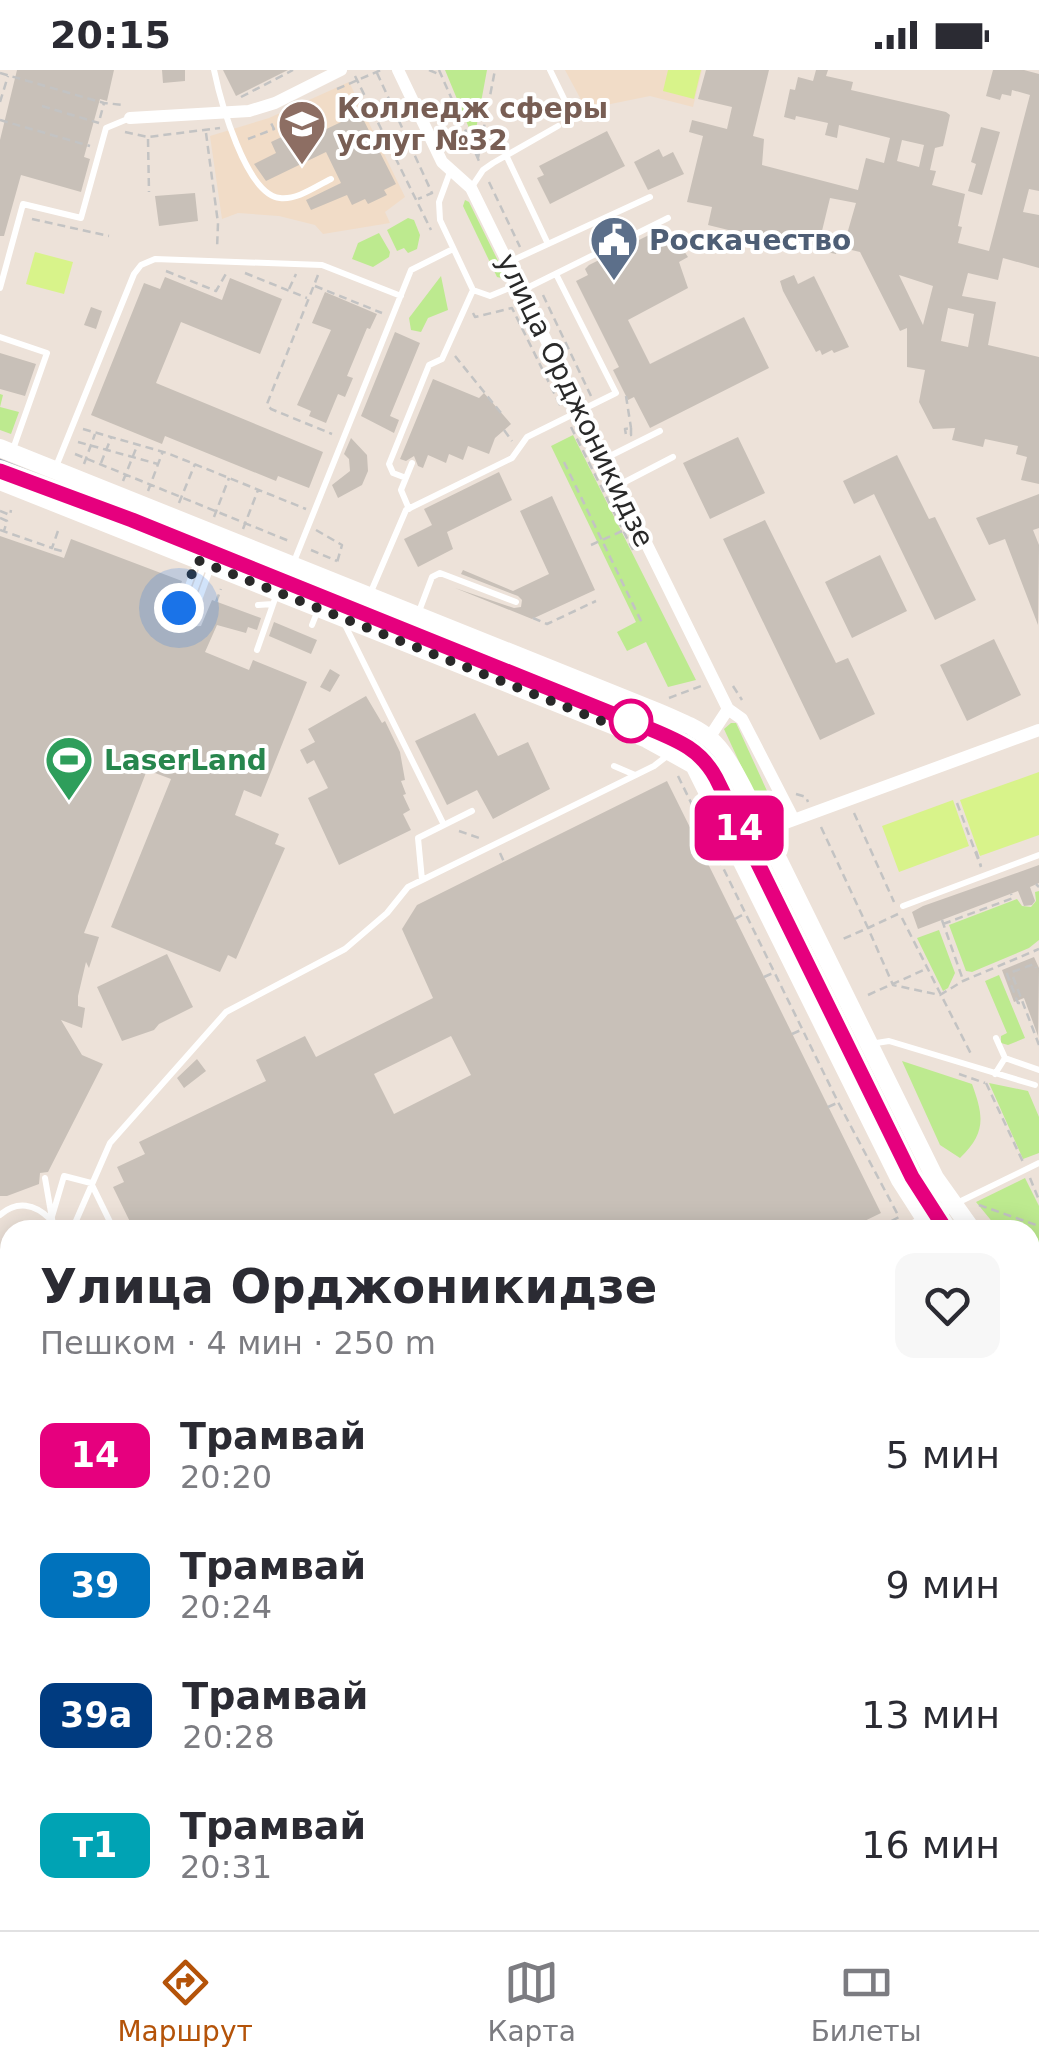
<!DOCTYPE html>
<html lang="ru">
<head>
<meta charset="utf-8">
<style>
  :root { --surface:#fff; --page:#f7f7f7; --text:#2b2b33; --muted:#7c7c81; --line:#e1e1e2; --accent:#b45309 }
  body { margin:0; font-family:"DejaVu Sans",sans-serif; background:var(--page); color:var(--text); height:100vh; display:flex; flex-direction:column; font-size:38px; white-space:nowrap }
  * { box-sizing:border-box; margin:0 }
  p { font-size:32px; color:var(--muted) }
  .icon { flex:none; width:55px; height:55px; fill:none; stroke:currentColor; stroke-width:2; stroke-linecap:round; stroke-linejoin:round }
  .map { position:relative; flex:1; overflow:hidden }
  .side { position:absolute; left:0px; top:1150px; width:1040px; height:710px; display:flex; flex-direction:column; background:var(--surface); border-radius:30px 30px 0 0; box-shadow:0 5px 25px #0003 }
  .side>* { flex:none }
  .badge { padding:0 20px; border-radius:15px; font-size:35px; line-height:65px }
  .you { position:absolute; width:50px; height:50px; margin:-25px; border:8px solid #fff; border-radius:50%; background:#1a73e8; box-shadow:0 0 0 15px #1a73e833 }
  .map>.badge { position:absolute; translate:-50% -50%; box-shadow:0 0 0 5px #fff }
  .round { display:grid; place-items:center; flex:none; width:105px; height:105px; border-radius:20px; background:var(--page) }
  .headline { display:flex; align-items:center; justify-content:space-between; height:170px; padding:0 40px }
  h1 { font-size:48px; font-weight:800; line-height:75px }
  ul { padding:0; list-style:none }
  li { display:flex; align-items:center; gap:30px; height:130px; padding:0 40px }
  li div { flex:1 }
  li b { display:block; font-size:38px }
  li em { font-style:normal }
  li .badge { min-width:110px; font-weight:700; text-align:center }
  .status { display:flex; justify-content:space-between; align-items:center; height:70px; padding:0 50px; background:var(--surface); direction:ltr }
  .status svg { height:28px; fill:currentColor }
  .menu { display:flex; justify-content:space-around; align-items:center; height:140px; border-top:2px solid var(--line); background:var(--surface); font-size:28px; color:var(--muted) }
  .menu a { display:grid; justify-items:center; gap:5px }
  .menu .current { color:var(--accent) }
  .map>svg:first-child { display:block }
  .education { fill:#f1dcc7 }
  .green { fill:#bdea8f }
  .pitch { fill:#d8f38a }
  .building { fill:#c8c0b8; fill-rule:evenodd }
  .lines { fill:none; stroke-linecap:round; stroke-linejoin:round }
  .path { stroke:#c3c3c3; stroke-width:2.5; stroke-dasharray:8 5; stroke-linecap:butt }
  .lane { stroke:#fff; stroke-width:6 }
  .street { stroke:#fff; stroke-width:12 }
  .secondary { stroke:#fff; stroke-width:18 }
  .tram { stroke:#9ca4b6; stroke-width:2.5 }
  .line-casing { stroke:#fff; stroke-width:22 }
  .line { stroke:#e6007e; stroke-width:15 }
  .walk { stroke:#292929; stroke-width:10; stroke-dasharray:0 18 }
  .stop-dot { fill:#fff; stroke:#e6007e; stroke-width:5 }
  .labels { text-anchor:middle; stroke-width:8; stroke-linejoin:round; paint-order:stroke }
  .education-label { font-size:28px; font-weight:bold; fill:#785e54; stroke:#fff; text-anchor:start }
  .service-label { font-size:28px; font-weight:bold; fill:#4e5e75; stroke:#fff; text-anchor:start }
  .street-label { font-size:28px; fill:#292929; stroke:#fff }
  .leisure-label { font-size:28px; font-weight:bold; fill:#27864d; stroke:#fff; text-anchor:start }
</style>
</head>
<body>
<div class="status"><b>20:15</b><svg viewBox="0 0 49 12"><path d="M0 12V9h3v3zM5 12V6h3v6zM10 12V3h3v9zM15 12V0h3v12zM26 1h20v11H26zM47 4h2v5h-2z"/></svg></div>
<div class="map">
<svg width="1039" height="1860" viewBox="0 0 1039 1860">
  <rect width="100%" height="100%" fill="#ede2d9"/>
  <!-- education -->
  <path class="education" d="M565,0H702L693,37L650,26L586,39Z
    M349,12L405,127L385,142L390,153L323,164L315,155L279,146L238,143L222,149L210,66L269,48Z"/>
  <!-- green -->
  <path class="green" d="M445,0H487L474,70Z
    M465,130L469,132L504,203L501,208L497,207L463,136Z
    M408,148L414,150L420,165L417,179L408,183L404,178L397,181L387,160Z
    M379,163L390,182L389,187L373,197L352,189L358,173Z
    M441,206L448,240L428,248L421,262L411,260L409,248Z
    M0,324L3,325L0,337L19,342L11,364L0,360Z
    M573,365L696,610L668,617L646,572L627,581L617,562L636,552L551,376Z
    M731,653H736L773,734L771,738L761,739L724,659Z
    M1039,821V870L1029,878L972,902L966,901L949,855L1017,829L1022,836L1031,837L1036,831L1035,822Z
    M939,860L955,903L948,918L943,921L917,868Z
    M999,905L1025,968L1008,975L1001,973V966L1007,963L985,911Z
    M902,991L972,1014C984,1047 986,1063 960,1088L940,1075Z
    M989,1013L1028,1021L1039,1047V1083L1023,1089Z
    M1025,1108L1039,1136V1208L1030,1197V1160H999L976,1132Z"/>
  <!-- pitch -->
  <path class="pitch" d="M668,0H701L694,29L663,21Z
    M35,182L73,192L64,224L26,214Z
    M1039,702V765L980,786L960,730Z
    M953,730L969,776L899,802L882,756Z"/>
  <!-- building -->
  <path class="building" d="M17,0H114L107,31L100,29L84,87L90,89L81,122L21,105L4,166H0V70Z
    M162,0H185V11L163,13Z
    M223,0H288L236,26Z
    M706,0H769L753,66L764,69L762,95L858,120L866,88L884,93L890,68L839,55L837,68L825,65L828,53L796,46L795,50L784,47L790,19L795,20L798,7L813,11L816,0H828L826,6L853,12L851,20L946,42L950,45L943,76L935,78L930,100L936,101L932,115L965,124L958,156L962,157L958,173L989,181L1030,25L1012,20L1011,26L1002,24L1000,30L986,26L993,0H1024L1039,4V121L1029,119L1023,142L1039,145V198L1003,188L998,210L968,203L962,226L996,232L988,275L1039,287V414L1021,410L1027,387L1016,384L1018,376L985,369L983,377L952,370L955,358L933,359L919,332L925,300L907,297V258L900,261L860,182L843,178L856,133L830,128L821,165L840,169L836,184L822,181L823,178L769,165V170L708,155L712,137L687,132L703,66L689,62L692,50L727,59L732,37L698,29ZM902,70L924,75L919,97L897,91ZM899,205L933,216L923,255ZM948,238L974,244L968,277L941,271Z
    M360,43L396,114L384,120L387,125L368,134L365,129L352,135L347,125L311,140L306,130L341,113L326,82L266,111L254,94L276,83L271,72L290,63L295,74Z
    M981,57L1000,62L982,125L968,121L976,94L971,92Z
    M607,61L625,96L550,134L537,108L544,105L539,96Z
    M659,79L663,87L673,82L684,104L648,120L634,92Z
    M195,123L198,151L159,156L155,126Z
    M661,159H669L688,187L679,192L688,218L628,250L650,294L744,247L769,298L650,358L634,327L628,330L613,300L619,297L576,211L588,205L585,199L589,195Z
    M794,205L798,214L814,206L849,277L834,283L832,280L822,285L820,280L816,282L783,221L780,211Z
    M165,207L222,230L230,208L282,229L260,284L181,252L156,313L323,382L309,418L278,406L276,411L165,366L162,374L91,345L144,213L160,219Z
    M325,222L377,244L370,259L367,258L347,306L353,308L345,327L338,324L326,353L309,346L311,341L297,335L331,260L312,253Z
    M91,237L102,241L96,259L84,255Z
    M395,262L420,273L390,346L399,350L394,363L361,346Z
    M0,283L36,294L25,326L0,319Z
    M433,309L479,328L484,323L511,354L495,368L489,384L468,376L463,390L449,384L446,393L428,385L423,398L418,396L414,386L406,391L400,389Z
    M738,367L765,423L710,449L683,393Z
    M351,368L367,385L368,401L362,415L338,428L332,415L350,401L349,389L344,384Z
    M897,385L929,449L935,447L976,530L935,550L874,424L854,434L843,411Z
    M499,402L512,430L447,462L453,479L418,497L404,469L432,455L424,439Z
    M1039,424V458L1033,460L1039,475L1038,555L1005,469L989,475L976,448Z
    M552,426L595,520L532,549L455,518L514,538L521,537L522,530L518,526L461,504L463,500L513,521L549,504L520,441Z
    M765,450L836,593L848,588L875,644L820,670L723,469Z
    M0,466L64,488L71,469L182,511L169,547L171,552L182,557L201,556L212,530L261,548L257,560L248,557L246,563L217,555L205,582L249,600L253,590L307,612L261,727L244,720L235,745L279,764L275,774L285,778L236,889L228,885L220,902L111,857L171,709L147,700L84,863L99,867L89,898L86,892L78,926V936L85,938L82,958L61,950L82,985L103,994L48,1102L40,1103L39,1114L7,1126H0Z
    M880,485L907,541L852,568L825,512Z
    M274,552L317,570L311,584L269,566Z
    M994,569L1021,625L967,651L940,595Z
    M330,599L340,605L330,622L320,617Z
    M366,626L382,653L385,651L400,682L405,710L401,711L406,724L403,725L410,740L403,744L411,760L339,795L308,728L328,718L314,690L307,694L300,680L315,672L308,659Z
    M475,643L498,686L528,672L550,719L493,749L477,720L447,735L415,671Z
    M667,711L881,1143L846,1160H134L113,1117L124,1112L117,1097L145,1084L139,1072L266,1011L256,990L305,966L316,987L433,928L402,859L417,835ZM451,966L471,1005L394,1044L374,1004Z
    M1039,795V813L1030,817L1035,831L1032,835L1024,836L1018,821L918,859L912,842L923,836Z
    M167,884L193,937L159,954L154,960L122,971L97,917Z
    M1034,887L1039,898L1038,966L1024,928L1014,932L1002,900Z
    M197,989L206,1001L184,1018L177,1008Z"/>
  <g class="lines">
    <!-- path -->
    <path class="path" d="M429,0L441,5
      M439,0L479,91
      M0,3L104,33L124,35
      M377,3L432,123L418,129
      M355,6L431,160
      M337,19L381,0
      M241,27L293,0
      M0,32L8,6
      M42,36L99,53
      M100,48L104,33
      M0,50L90,76
      M125,62L148,67L220,58
      M206,63L218,153L217,179
      M148,69L149,122
      M248,69L274,59L270,51
      M478,88L495,0
      M489,112L520,177
      M32,149L109,166
      M166,201L216,221L227,202
      M245,203L307,228
      M318,205L267,334L271,339L332,364
      M315,216L382,243
      M289,219L296,204
      M543,225L591,326
      M473,243L475,247L512,238L561,337
      M455,286L501,343
      M626,326L631,358
      M571,357L633,480
      M631,358V365H626L625,359Z
      M83,359L167,383L306,439
      M504,360L512,371
      M78,372L158,394
      M75,384L289,471
      M564,392L642,553
      M101,393L111,368
      M84,394L95,364
      M123,411L137,376
      M148,421L163,381
      M179,433L195,394
      M0,441L10,445L11,440
      M214,447L229,408
      M0,448L7,451L4,461
      M243,459L258,420
      M0,460L52,478L59,458
      M316,460L342,475L336,496
      M591,475L622,461
      M54,479L62,481
      M311,480L337,491
      M216,532L221,519
      M533,548L547,554L596,531
      M733,616L742,630
      M669,628L701,616
      M678,706L838,1032L899,1147L874,1160
      M796,724L806,727L808,732
      M957,733L981,797
      M854,743L894,832
      M821,757L868,858L843,869
      M459,761L479,768
      M976,781L981,796
      M500,783L504,792
      M1036,814L1039,817
      M898,844L868,858L893,915L940,925L963,911L1039,879
      M902,848L971,984
      M735,849L744,844
      M942,850L963,910
      M943,854L1013,828L1011,824
      M764,907L773,903
      M1013,907L1039,975
      M868,925L926,899
      M1020,933H1018L1007,904L1034,894L1036,898
      M792,964L801,960
      M959,1004L985,1013
      M986,1013L1023,1092
      M828,1037L837,1033
      M1030,1108L1039,1130
      M979,1135L1039,1156
      M1030,1306L1039,1317
      M0,1445L10,1446"/>
    <!-- lane -->
    <path class="lane" d="M214,0C220,29 246,125 280,128C298,130 316,116 331,109
      M550,0L570,41
      M506,85L548,174
      M450,102L439,132L440,150L473,220L490,226L519,214
      M471,118L483,100L493,93L558,56
      M509,192L650,127
      M0,218L23,134L81,148L106,58L130,48
      M523,220L668,148
      M0,267L47,283L12,382
      M606,388L660,361
      M55,399L134,204L141,195L155,189L322,195L401,226
      M406,408L393,403L389,394L429,295L442,289L473,220
      M619,415L673,387
      M409,439L401,420L412,393
      M293,494L411,200L453,179
      M370,524L406,440L512,388L527,367L616,323L556,204
      M258,535L273,534
      M418,544L432,507L440,503L516,532
      M176,547L197,492
      M183,550L204,495
      M191,552L211,497
      M312,555L318,540
      M345,555L444,755L418,768L422,810
      M257,580L277,523
      M614,696L635,705
      M444,755L472,741
      M903,836L1039,785
      M996,968L1005,988
      M870,974L889,971L1035,1015
      M995,1004L1005,988L1039,1000
      M45,1108L54,1160
      M955,1134L1039,1093
      M0,1145C17,1130 35,1134 50,1149
      M51,1150L64,1106L91,1113L114,1160
      M72,1160L110,1073L226,942L345,879L387,843L408,817L654,696L667,686
      M0,1193L9,1219L0,1332
      M1030,1390L1039,1401
      M1030,1474L1039,1467
      M0,1569L10,1570
      M1030,1695L1039,1699
      M1030,1707L1038,1700
      M0,1838L10,1839
      M116,1850L209,1859L210,1850
      M491,1850L499,1860
      M533,1850L539,1858
      M680,1850L687,1860
      M762,1850L770,1860
      M877,1850L885,1860
      M341,1860L353,1850
      M613,1860L619,1855L616,1850"/>
    <!-- street -->
    <path class="street" d="M398,0L442,92L471,118L728,639L742,649L794,750
      M130,48L249,41L275,33L341,0
      M692,694L728,639
      M734,772L1039,660
      M906,1160L953,1135
      M1030,1270L1039,1265
      M0,1461L10,1462
      M1030,1555L1039,1547
      M1030,1632L1039,1642
      M1030,1783L1039,1776
      M972,1850L980,1860
      M506,1860L520,1850"/>
    <!-- secondary -->
    <path class="secondary" d="M0,378L658,642C710,664 717,668 743,718L935,1108L972,1160
      M0,411L647,669L694,695L900,1110L932,1160
      M1030,1232L1039,1243
      M1030,1279L1039,1290"/>
    <!-- tram -->
    <path class="tram" d="M0,390L686,665C704,676 714,685 724,704L919,1102L957,1160
      M1030,1250L1039,1261"/>
  </g>
  <g class="lines">
    <!-- line casing -->
    <g class="line-casing">
      <path id="line" d="M0,401L132,450L650,659C679,671 701,680 716,708L912,1107L946,1160"/>
    </g>
    <!-- line -->
    <use href="#line" class="line"/>
    <!-- walk -->
    <path class="walk" d="M179,538L197,490L634,664L631,651"/>
  </g>
  <!-- icons -->
  <defs>
    <g id="university-pin" transform="scale(2.5)"><path d="M0 17L-7.5 6A9.5 9.5 0 1 1 7.5 6Z" fill="#8d6e63" stroke="#fff"/><path d="M0-5L7-2L0 1L-7-2ZM-4 1L0 2.5L4 1V4Q0 6-4 4Z" fill="#fff"/></g>
    <g id="civic-pin" transform="scale(2.5)"><path d="M0 17L-7.5 6A9.5 9.5 0 1 1 7.5 6Z" fill="#5c6f8a" stroke="#fff"/><path d="M-.6-6.5H3V-4.5H.6V-3L4-1V1h2V6H-6V1h2V-1L-.6-3ZM-1.2 2.5V6h2.4V2.5Z" fill="#fff"/></g>
    <g id="stadium-pin" transform="scale(2.5)"><path d="M0 17L-7.5 6A9.5 9.5 0 1 1 7.5 6Z" fill="#2e9e5b" stroke="#fff"/><path d="M0-5a6.5 5 0 1 0 0 10a6.5 5 0 1 0 0-10ZM-3.5-1.8h7v3.6h-7Z" fill="#fff"/></g>
  </defs>
  <g fill-rule="evenodd">
    <use href="#university-pin" x="302" y="54"/>
    <use href="#civic-pin" x="614" y="170"/>
    <use href="#stadium-pin" x="69" y="690"/>
  </g>
  <!-- markers -->
  <circle class="stop-dot" cx="631" cy="651" r="20"/>
  <g class="labels">
    <!-- education labels -->
    <g class="education-label">
      <text x="337" y="48">Колледж сферы<tspan x="337" dy="32">услуг №32</tspan></text>
    </g>
    <!-- service labels -->
    <g class="service-label">
      <text x="649" y="180">Роскачество</text>
    </g>
    <!-- street labels -->
    <g class="street-label">
      <text transform="translate(576 330) rotate(64)" y="10">улица Орджоникидзе</text>
    </g>
    <!-- leisure labels -->
    <g class="leisure-label">
      <text x="104" y="700">LaserLand</text>
    </g>
  </g>
</svg>
<div class="you" style="left:179px;top:538px"></div>
<b class="badge" style="left:739px;top:758px;background:#e6007e;color:#fff">14</b>
<section class="side">
<div class="headline"><div><h1>Улица Орджоникидзе</h1><p>Пешком · 4 мин · 250 m</p></div><a class="round"><svg class="icon" aria-label="heart" viewBox="0 0 24 24"><path d="M12 20l-8-8c-3-5 5-10 8-4 3-6 11-1 8 4z"/></svg></a></div>
<ul>
<li><span class="badge" style="background:#e6007e;color:#fff">14</span><div><b>Трамвай</b><p>20:20</p></div><em>5 мин</em></li>
<li><span class="badge" style="background:#0072bc;color:#fff">39</span><div><b>Трамвай</b><p>20:24</p></div><em>9 мин</em></li>
<li><span class="badge" style="background:#003b80;color:#fff">39а</span><div><b>Трамвай</b><p>20:28</p></div><em>13 мин</em></li>
<li><span class="badge" style="background:#00a3b4;color:#fff">т1</span><div><b>Трамвай</b><p>20:31</p></div><em>16 мин</em></li>
</ul>
</section>
</div>
<nav class="menu">
<a class="current"><svg class="icon" aria-label="directions" viewBox="0 0 24 24"><path d="M12 3l9 9-9 9-9-9zM9 14v-3h6M13 9l2 2-2 2"/></svg>Маршрут</a>
<a><svg class="icon" aria-label="map" viewBox="0 0 24 24"><path d="M3 6l6-2 6 2 6-2v14l-6 2-6-2-6 2zM9 4v14M15 6v14"/></svg>Карта</a>
<a><svg class="icon" aria-label="tickets" viewBox="0 0 24 24"><path d="M3 7h18v10H3zM15 7v10"/></svg>Билеты</a>
</nav>
</body>
</html>
